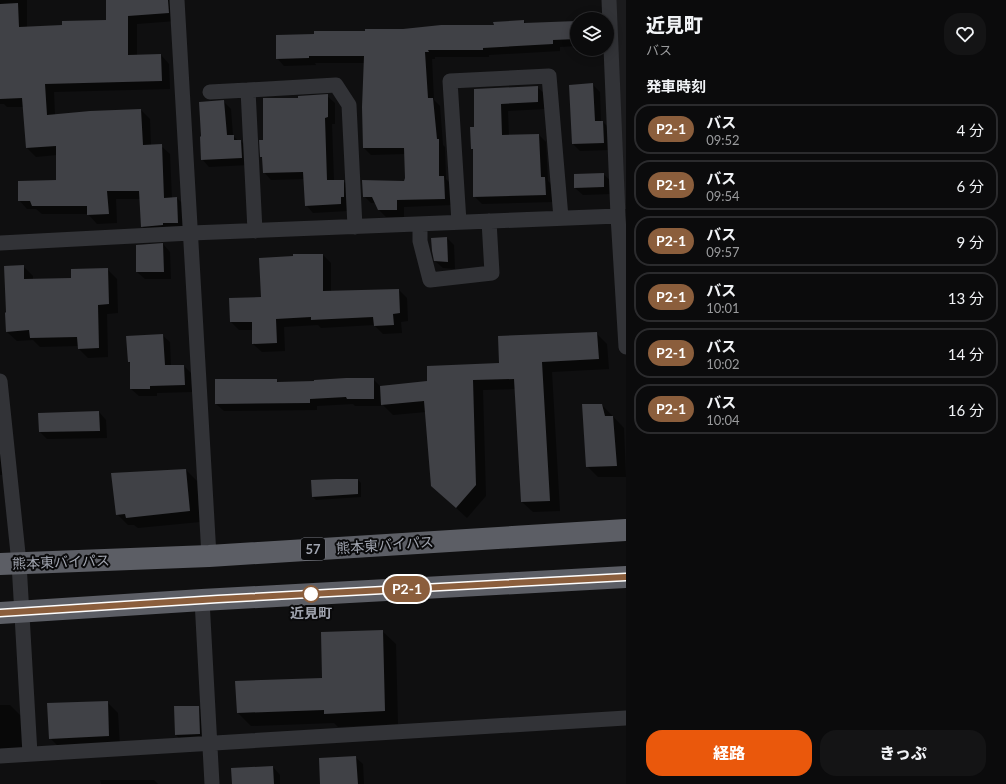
<!DOCTYPE html>
<html lang="ja">
<head>
<meta charset="utf-8">
<style>
  :root { --surface:#0b0b0c; --page:#141415; --text:#f1f3f6; --muted:#9a9b9d; --line:#2b2b2d; --accent:#ea580c }
  body { margin:0; font-family:Lato,"Noto Sans JP",sans-serif; background:var(--page); color:var(--text); height:100vh; display:flex; flex-direction:column; font-size:15px; white-space:nowrap }
  * { box-sizing:border-box; margin:0 }
  p { font-size:13px; color:var(--muted) }
  .icon { flex:none; width:22px; height:22px; fill:none; stroke:currentColor; stroke-width:2; stroke-linecap:round; stroke-linejoin:round }
  .map { position:relative; flex:1; overflow:hidden }
  .panel { display:flex; flex-direction:column; background:var(--surface); width:380px }
  .panel>* { flex:none }
  .badge { padding:0 8px; border-radius:13px; font-size:14px; line-height:26px }
  .fabs { position:absolute; left:570px; top:12px; display:grid; gap:8px }
  .fabs a { display:grid; place-items:center; width:44px; height:44px; border-radius:50%; background:var(--surface); box-shadow:0 2px 10px #0003,0 0 0 1px var(--line); font-size:20px }
  .map>.badge { position:absolute; translate:-50% -50%; box-shadow:0 0 0 2px #fff }
  h2 { padding:0 20px; font-size:15px; line-height:36px }
  .round { display:grid; place-items:center; flex:none; width:42px; height:42px; border-radius:16px; background:var(--page) }
  .overview { display:flex; align-items:center; justify-content:space-between; height:68px; padding:0 20px }
  h1 { font-size:19px; font-weight:800; line-height:30px }
  .action { display:flex; gap:8px; margin-top:auto; padding:8px 20px }
  .action a { flex:1; height:46px; border-radius:16px; background:var(--accent); color:#fff; font-size:16px; font-weight:800; line-height:46px; text-align:center }
  .action a+a { background:var(--page); color:var(--text) }
  ul { padding:0; list-style:none }
  li { display:flex; align-items:center; gap:12px; height:50px; margin:0 8px 6px; padding:0 12px; border:2px solid var(--line); border-radius:16px }
  li div { flex:1 }
  li b { display:block; font-size:15px }
  li em { font-style:normal }
  li .badge { min-width:44px; font-weight:700; text-align:center }
  main { display:flex; flex:1; min-height:0 }
  .map>svg:first-child { display:block }
  .built { fill:#1b1b1d }
  .shadow { fill:#0007 }
  .building { fill:#404146 }
  .lines { fill:none; stroke-linecap:round; stroke-linejoin:round }
  .street { stroke:#323337; stroke-width:15 }
  .highway { stroke:#5c5e65; stroke-width:22 }
  .line-casing { stroke:#fff; stroke-width:9 }
  .line { stroke:#8b5e3c; stroke-width:6 }
  .stop-dot { fill:#fff; stroke:#8b5e3c; stroke-width:2 }
  .labels { text-anchor:middle; stroke-width:4; stroke-linejoin:round; paint-order:stroke }
  .shield { fill:#0a0a0b; stroke:#74767e; stroke-width:1 }
  .shield-label { font-size:13px; font-weight:bold; fill:#a1a5b0 }
  .street-label { font-size:14px; fill:#a1a5b0; stroke:#0a0a0b }
  .stop-label { font-size:14px; font-weight:bold; fill:#a1a5b0; stroke:#0a0a0b }
</style>
</head>
<body>
<main>
<div class="map">
<svg width="626" height="784" viewBox="0 0 626 784">
  <rect width="100%" height="100%" fill="#0f0f10"/>
  <!-- built -->
  <path class="built" d="M609,0H626V209H617Z"/>
  <!-- shadow -->
  <path class="shadow" d="M0,0H27V28L63,26L107,21V0H175L176,21L137,24V56L161,55L169,64L170,89L54,92L55,115L141,110L150,119L151,146H161L170,154L172,199L177,198L186,207L187,231L151,235L142,226L141,199H116L117,223L97,224L88,214H42L36,209H27L19,200L57,181V155L36,157L27,148L24,107H7L4,104H0Z
    M575,20H577V46L560,47V51L489,55V57H435V59H432L434,100L440,106L443,145L445,147L446,179L451,184L452,205L404,207V217H386L379,210L376,203H371L364,196L405,182V154L371,155L364,148L365,63H315L316,65L284,66L277,58L315,35L495,26L524,21L526,24L575,22Z
    M592,84L600,92L601,122H603L610,129L611,150L580,151L573,144Z
    M537,87L545,94V109L508,111L509,136L539,135L546,142L548,181L552,185L553,202L482,204L474,196V151L472,149L475,128V90Z
    M327,96L335,103V124H332L334,181H343L351,188L348,211L313,213L306,205L304,179L271,180L264,172L263,159L261,157L264,141L299,99Z
    M223,101L231,109L233,136L239,141H241L248,149L249,165L209,167L202,159Z
    M603,174L611,181V194L583,195L575,188Z
    M447,238L454,245L455,269L443,268L435,261Z
    M163,244L170,252L171,279H145L137,272V246Z
    M323,255L331,263V292L399,290L407,298L408,321L401,322L402,333L383,334L374,325L321,328L318,325L284,327L285,351L262,352L253,344V330H239L231,322L230,299L262,298Z
    M23,266L33,276V280L72,279L107,269L117,279L118,313L107,314L108,357L88,358L79,349V346L40,347L33,340L17,341L7,332Z
    M596,333L607,344L609,369L552,372L560,511L533,512L522,502L516,389L483,390L486,496L467,518L441,494L426,412L393,415L381,403V406H355L353,404L317,406V410L224,411L216,404L276,380L279,383L373,379L381,387L428,382L501,364Z
    M162,335L170,342L171,366H184L191,373L192,392L157,393V396H139L131,389V364L129,362Z
    M602,405L624,428L626,477H598L587,466Z
    M99,412L106,420L107,438L47,439L40,432Z
    M0,423L5,475H0Z
    M186,470L197,481L200,522L138,528L134,525H128L117,514Z
    M358,480L361,483V497L316,500L313,497Z
    M382,631L396,644L398,724L338,727L334,723L251,726L238,713L324,679Z
    M107,702L118,713L120,747L61,749L50,738Z
    M0,705H10L21,716L23,752L0,753Z
    M198,707L206,714L207,741L183,742L176,735Z
    M355,757L363,764L364,784H321Z
    M273,767L280,775V784H233Z
    M100,780H154L158,784H101Z"/>
  <!-- building -->
  <path class="building" d="M106,0H168L169,13L128,16V55L161,54L162,81L45,84L47,115L90,111L141,109L143,145L162,144L164,198L177,197L178,223H163V225L141,227L139,191H107L109,214L87,215V206H32L30,201H18V181L56,180V146L26,148L22,98L0,99V4L18,3L19,27L62,25V21L106,20Z
    M524,20V23L577,21V39L553,40V44L483,48V50H428L429,52H425L428,98H433L437,139H439V176H444L445,199L397,200V210H378L372,197H363L362,180L404,181L405,178L404,148H363L362,107L364,56H309V58L276,59V35L314,34V31H365V29H403L441,25H494L493,22Z
    M593,83L595,121H603L604,143L572,144L569,85Z
    M538,86V102L501,104L502,135L539,134L541,177H545L546,195L473,197V149H471L470,127H474V89Z
    M328,94V117L325,118L327,180H344V197H341V204L305,206L303,172L263,173L262,157H260L259,140H263V98H298V96Z
    M224,100L227,135H234V140H241L242,158L201,160L200,137L201,136L199,102Z
    M604,173V187L574,188V174Z
    M447,237L448,262L434,261L432,251L431,238Z
    M163,243L164,272H136V245Z
    M293,254H323V291L399,289L400,313L393,314L394,325L374,326L373,317L311,320V317L276,319L277,343L252,344V322H230L229,298L261,297L259,258L293,256Z
    M24,265V279L71,278V269L108,268L109,304L98,305L99,348L78,349L77,337L30,338L29,330L6,332L5,313L6,312L4,266Z
    M597,332L599,359L542,362L550,501L521,502L514,379L473,380L476,485L456,508L431,486L424,401L381,405L380,386L427,381V366L499,363L498,336Z
    M163,334L165,365H184L185,385L150,386V389H130V362H128L126,336Z
    M346,378H374V399H347L346,397L310,399V403L215,404V379H277V382L314,381V380Z
    M582,404H602L605,416H613L617,466L586,467Z
    M99,411L100,431L39,432L38,413Z
    M186,469L190,511L126,518L125,514L116,515L111,473Z
    M336,479H358V494L312,497L311,480Z
    M383,630L385,711L324,714V710L237,713L235,681L322,678L321,632Z
    M108,701L109,736L49,739L47,703Z
    M174,706H199L200,734L175,735Z
    M356,756L358,784H320L319,758Z
    M273,766L274,784H232L231,768Z"/>
  <g class="lines">
    <!-- street -->
    <path class="street" d="M177,0L209,556
      M609,0L618,216L626,347
      M210,92L248,90
      M459,222L450,81L549,76L561,218
      M420,224V241L430,280L492,273L489,221
      M255,231L248,90L336,85L349,105L355,227
      M0,243L191,233L618,216
      M0,381L19,563L30,754
      M202,600L212,784
      M0,756L626,718"/>
    <!-- highway -->
    <path class="highway" d="M0,564L209,556L626,530
      M0,613L202,600L626,577"/>
  </g>
  <g class="lines">
    <!-- line casing -->
    <g class="line-casing">
      <path id="line" d="M0,613L218,599L626,577"/>
    </g>
    <!-- line -->
    <use href="#line" class="line"/>
  </g>
  <!-- markers -->
  <circle class="stop-dot" cx="311" cy="594" r="8"/>
  <g class="labels">
    <!-- shield labels -->
    <rect class="shield" x="301" y="538" width="24" height="22" rx="3"/>
    <g class="shield-label">
      <text x="313" y="554">57</text>
    </g>
    <!-- street labels -->
    <g class="street-label">
      <text transform="translate(385 545) rotate(-4)" y="5">熊本東バイパス</text>
      <text transform="translate(61 562) rotate(-2)" y="5">熊本東バイパス</text>
    </g>
    <!-- stop labels -->
    <g class="stop-label">
      <text x="311" y="618">近見町</text>
    </g>
  </g>
</svg>
<div class="fabs">
<a><svg class="icon" aria-label="layers" viewBox="0 0 24 24"><path d="M12 4l9 5-9 5-9-5zM3 14l9 5 9-5"/></svg></a>
</div>
<b class="badge" style="left:407px;top:589px;background:#8b5e3c;color:#fff">P2-1</b>
</div>
<section class="panel">
<div class="overview"><div><h1>近見町</h1><p>バス</p></div><a class="round"><svg class="icon" aria-label="heart" viewBox="0 0 24 24"><path d="M12 20l-8-8c-3-5 5-10 8-4 3-6 11-1 8 4z"/></svg></a></div>
<h2>発車時刻</h2>
<ul>
<li><span class="badge" style="background:#8b5e3c;color:#fff">P2-1</span><div><b>バス</b><p>09:52</p></div><em>4 分</em></li>
<li><span class="badge" style="background:#8b5e3c;color:#fff">P2-1</span><div><b>バス</b><p>09:54</p></div><em>6 分</em></li>
<li><span class="badge" style="background:#8b5e3c;color:#fff">P2-1</span><div><b>バス</b><p>09:57</p></div><em>9 分</em></li>
<li><span class="badge" style="background:#8b5e3c;color:#fff">P2-1</span><div><b>バス</b><p>10:01</p></div><em>13 分</em></li>
<li><span class="badge" style="background:#8b5e3c;color:#fff">P2-1</span><div><b>バス</b><p>10:02</p></div><em>14 分</em></li>
<li><span class="badge" style="background:#8b5e3c;color:#fff">P2-1</span><div><b>バス</b><p>10:04</p></div><em>16 分</em></li>
</ul>
<div class="action"><a>経路</a><a>きっぷ</a></div>
</section>
</main>
</body>
</html>
